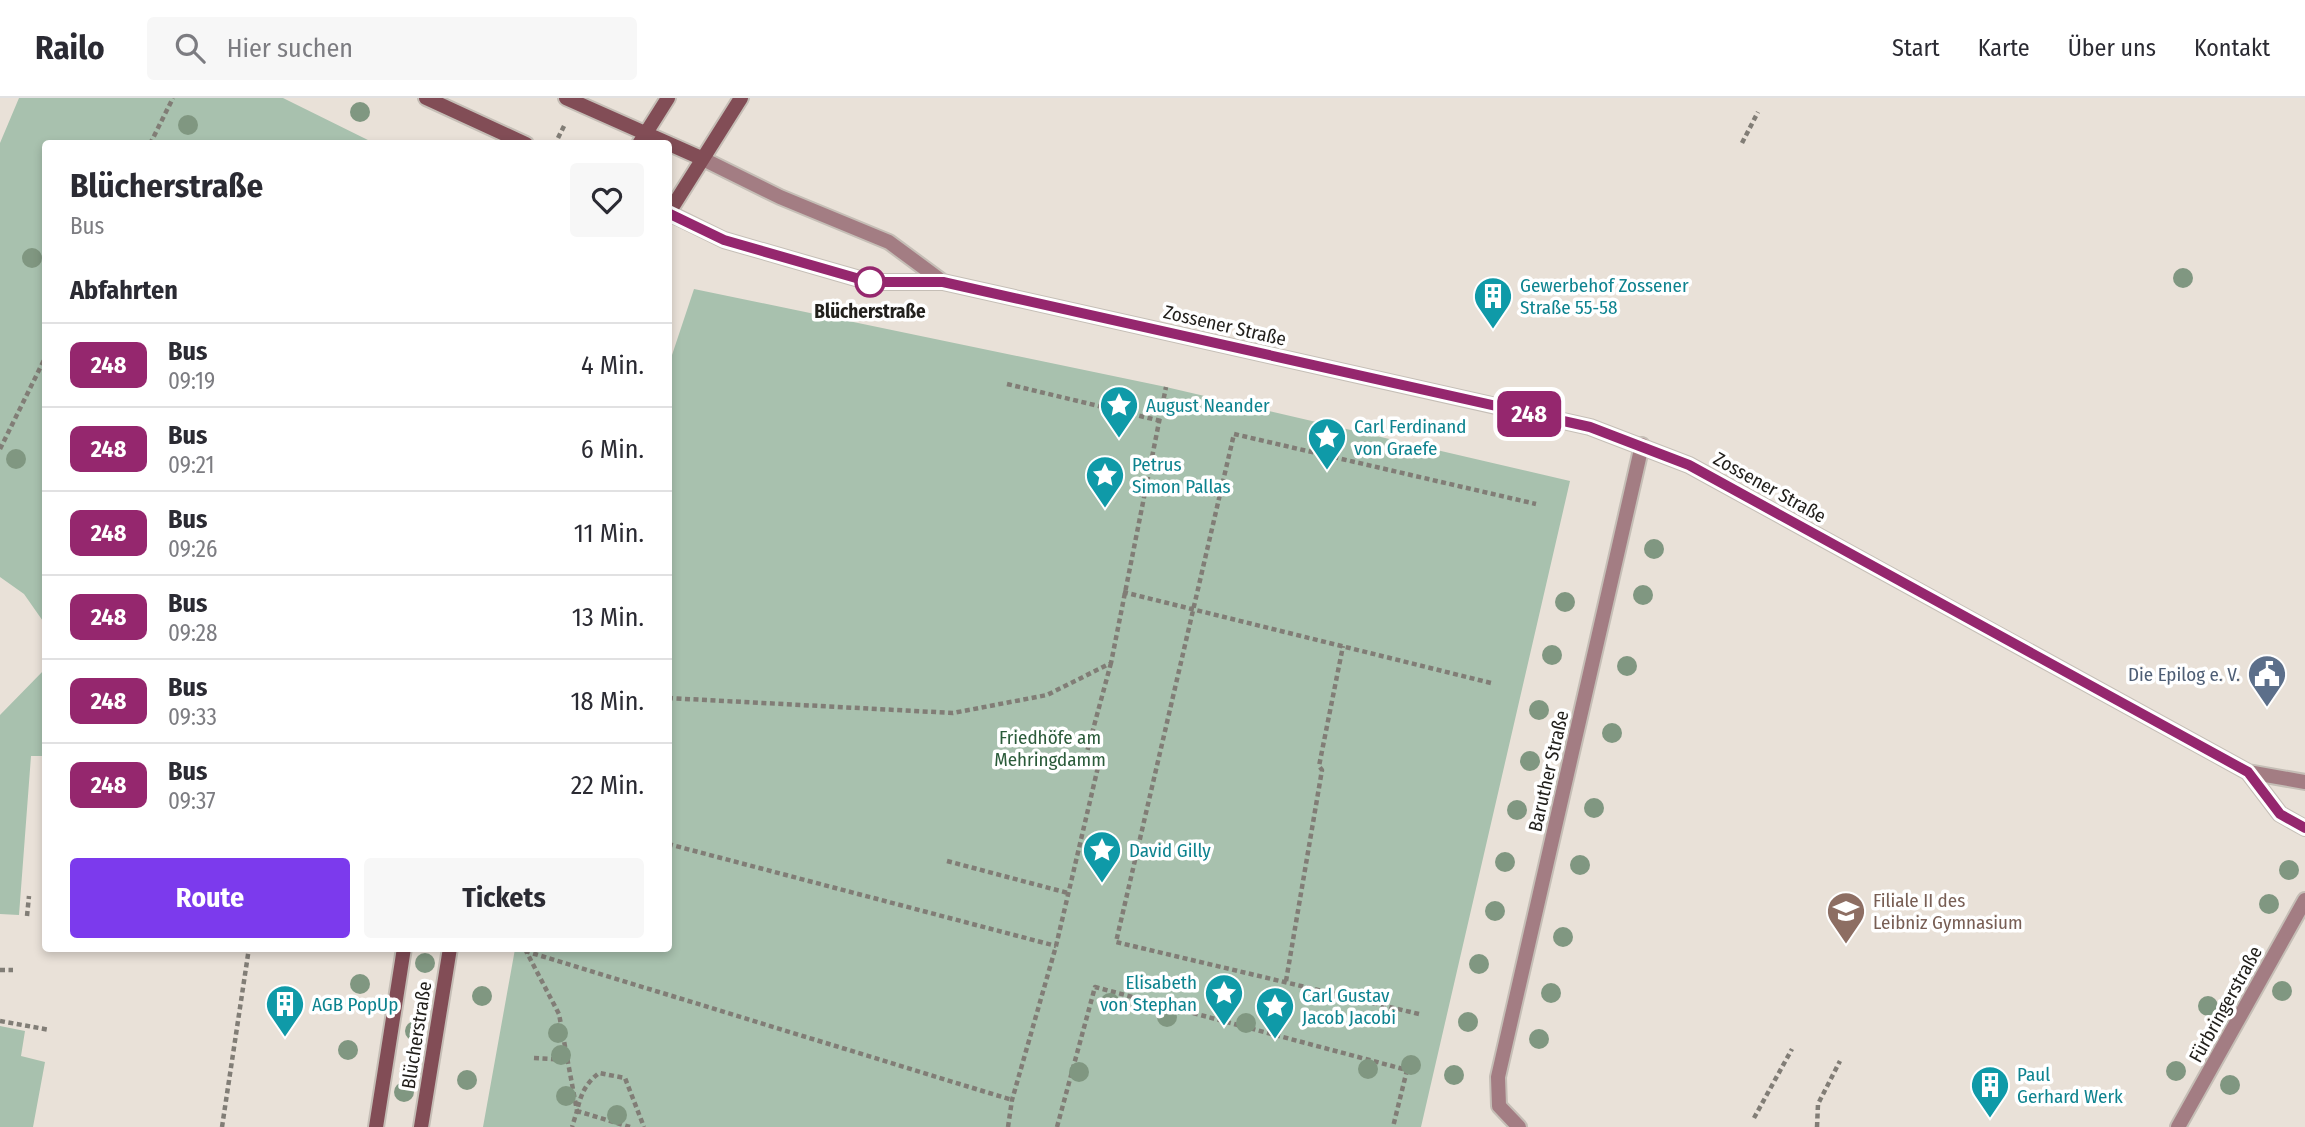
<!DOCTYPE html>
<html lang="de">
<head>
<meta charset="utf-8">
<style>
  :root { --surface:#fff; --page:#f7f7f7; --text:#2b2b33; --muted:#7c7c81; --line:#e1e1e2; --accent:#7c3aed }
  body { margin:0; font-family:"Fira Sans Condensed",sans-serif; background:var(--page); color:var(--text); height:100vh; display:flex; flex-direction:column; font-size:26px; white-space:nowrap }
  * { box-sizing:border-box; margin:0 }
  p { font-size:23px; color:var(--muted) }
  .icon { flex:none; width:38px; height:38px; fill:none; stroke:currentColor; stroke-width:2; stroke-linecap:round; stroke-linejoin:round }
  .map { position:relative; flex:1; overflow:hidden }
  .details { position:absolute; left:42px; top:42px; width:630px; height:812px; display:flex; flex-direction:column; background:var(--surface); border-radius:7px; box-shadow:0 4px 10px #0003 }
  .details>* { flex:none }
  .badge { padding:0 14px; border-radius:10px; font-size:24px; line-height:46px }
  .map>.badge { position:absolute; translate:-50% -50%; box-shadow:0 0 0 4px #fff }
  h2 { padding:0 28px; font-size:26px; line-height:63px }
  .round { display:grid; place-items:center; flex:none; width:74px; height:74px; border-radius:7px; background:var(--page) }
  .headline { display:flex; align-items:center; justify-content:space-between; height:119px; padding:0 28px }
  h1 { font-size:33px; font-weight:700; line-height:52px }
  .cta { display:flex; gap:14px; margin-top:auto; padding:14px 28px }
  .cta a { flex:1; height:80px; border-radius:7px; background:var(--accent); color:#fff; font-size:28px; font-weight:700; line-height:80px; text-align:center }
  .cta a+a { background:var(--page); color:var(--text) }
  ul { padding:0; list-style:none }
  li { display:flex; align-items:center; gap:21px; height:84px; padding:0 28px; border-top:2px solid var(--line) }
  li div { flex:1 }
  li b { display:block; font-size:26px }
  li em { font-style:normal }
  li .badge { min-width:77px; font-weight:700; text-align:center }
  header { display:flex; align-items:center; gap:42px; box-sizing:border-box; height:98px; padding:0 35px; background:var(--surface); border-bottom:2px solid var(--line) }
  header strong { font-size:33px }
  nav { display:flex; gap:38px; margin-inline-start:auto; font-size:24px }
  .search { width:490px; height:63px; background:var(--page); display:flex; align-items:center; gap:18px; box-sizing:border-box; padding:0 24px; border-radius:7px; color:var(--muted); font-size:26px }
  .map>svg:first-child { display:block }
  .green { fill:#a8c1ae }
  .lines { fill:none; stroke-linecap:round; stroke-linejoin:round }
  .minor-casing { stroke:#c5beb6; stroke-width:18 }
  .tertiary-casing { stroke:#c5beb6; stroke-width:18 }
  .secondary-casing { stroke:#c5beb6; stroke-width:18 }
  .path { stroke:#817d76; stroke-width:4.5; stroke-dasharray:5 3.5; stroke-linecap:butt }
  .minor { stroke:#a37d83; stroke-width:14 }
  .tertiary { stroke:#a37d83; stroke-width:14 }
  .secondary { stroke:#824d56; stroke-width:14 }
  .tree { fill:#809781 }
  .line-casing { stroke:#fff; stroke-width:16 }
  .line { stroke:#95276e; stroke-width:10 }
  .stop-dot { fill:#fff; stroke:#95276e; stroke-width:3.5 }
  .labels { text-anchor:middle; stroke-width:7; stroke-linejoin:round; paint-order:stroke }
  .culture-label { font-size:19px; fill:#0d838f; stroke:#fff; text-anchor:start }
  .stop-label { font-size:19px; font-weight:bold; fill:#22201c; stroke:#fff }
  .street-label { font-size:19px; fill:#22201c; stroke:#fff }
  .service-label { font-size:19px; fill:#4e5e75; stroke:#fff; text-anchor:end }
  .park-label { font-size:19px; fill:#2b5b3a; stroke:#fff }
  .education-label { font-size:19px; fill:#785e54; stroke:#fff; text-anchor:start }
</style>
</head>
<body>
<header>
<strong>Railo</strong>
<div class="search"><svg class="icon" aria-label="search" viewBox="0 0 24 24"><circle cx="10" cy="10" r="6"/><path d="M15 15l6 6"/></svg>Hier suchen</div>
<nav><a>Start</a><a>Karte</a><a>Über uns</a><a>Kontakt</a></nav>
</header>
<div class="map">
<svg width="2305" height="1029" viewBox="0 0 2305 1029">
  <rect width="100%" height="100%" fill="#e9e1d8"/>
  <!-- green -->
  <path class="green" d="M19,0H283L374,45L46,46L45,526L24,496L0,479V45Z
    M694,191L1166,289L1570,383L1421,1029H483L515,851L668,850V269Z
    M45,571V658H31L19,817L0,816V617Z
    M0,928L25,933L21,958L45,964L33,1029H0Z"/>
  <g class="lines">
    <!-- minor casing -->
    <g class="minor-casing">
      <path id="minor" d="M1519,1029L1499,1008L1498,979L1642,347
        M2178,1029L2305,802"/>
    </g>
    <!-- tertiary casing -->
    <g class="tertiary-casing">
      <path id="tertiary" d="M701,60L780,99L889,144L943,184
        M669,115L724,142L870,184H943L1590,329L1689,367L2248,674L2305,684
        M2248,674L2280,716L2305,730"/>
    </g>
    <!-- secondary casing -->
    <g class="secondary-casing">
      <path id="secondary" d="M426,0L526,46
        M566,0L701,60
        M639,46L668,0
        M668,116L741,0
        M376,1029L404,850
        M421,1029L450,850"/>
    </g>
    <!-- path -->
    <path class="path" d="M558,40L565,26
      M1742,45L1758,14
      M150,46L173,0
      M1007,286L1161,323
      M0,351L46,258
      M1123,494L1491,585
      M668,600L953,615L1047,597L1111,565L1166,289
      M668,746L1056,848
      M947,763L1068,795
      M27,818L29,798
      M525,851L559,916L577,1013L572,1029
      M525,853L1012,1002
      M0,872H13
      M1286,883L1322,672L1319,668L1343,548
      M1419,916L1116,844L1234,336L1536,406
      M0,923L50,932
      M534,960L567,962
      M1754,1020L1792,951
      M222,1029L249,850
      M630,1029L577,1013C581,996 585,986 599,975L625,980L644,1029
      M1008,1029L1012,1002L1056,848L1098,669L1084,665L1111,565
      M1057,1029L1095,889L1407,972L1393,1029
      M1817,1029L1818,1006L1840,963"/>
    <!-- minor -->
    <use href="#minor" class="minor"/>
    <!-- tertiary -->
    <use href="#tertiary" class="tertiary"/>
    <!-- secondary -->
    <use href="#secondary" class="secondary"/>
  </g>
  <!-- trees -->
  <g class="tree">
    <circle cx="360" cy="14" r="10"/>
    <circle cx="188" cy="27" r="10"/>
    <circle cx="32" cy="160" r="10"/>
    <circle cx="2183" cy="180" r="10"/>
    <circle cx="16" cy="361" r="10"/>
    <circle cx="1654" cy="451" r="10"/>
    <circle cx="1643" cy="497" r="10"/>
    <circle cx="1565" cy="504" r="10"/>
    <circle cx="1552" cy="557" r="10"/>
    <circle cx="1627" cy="568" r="10"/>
    <circle cx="1539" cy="612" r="10"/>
    <circle cx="1612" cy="635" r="10"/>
    <circle cx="1530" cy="663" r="10"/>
    <circle cx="1594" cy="710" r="10"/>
    <circle cx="1517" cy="712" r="10"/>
    <circle cx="1505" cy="764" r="10"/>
    <circle cx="1580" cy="767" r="10"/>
    <circle cx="2289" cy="772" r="10"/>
    <circle cx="2269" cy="806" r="10"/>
    <circle cx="1495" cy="813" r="10"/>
    <circle cx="1563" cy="839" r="10"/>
    <circle cx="425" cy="865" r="10"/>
    <circle cx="1479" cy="866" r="10"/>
    <circle cx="360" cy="886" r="10"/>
    <circle cx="2282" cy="893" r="10"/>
    <circle cx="1551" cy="895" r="10"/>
    <circle cx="482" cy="898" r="10"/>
    <circle cx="1110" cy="905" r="10"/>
    <circle cx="2208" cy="908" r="10"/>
    <circle cx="1167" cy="919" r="10"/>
    <circle cx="1468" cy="924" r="10"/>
    <circle cx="1246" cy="925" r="10"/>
    <circle cx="415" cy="933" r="10"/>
    <circle cx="558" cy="935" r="10"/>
    <circle cx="1539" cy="941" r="10"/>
    <circle cx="348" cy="952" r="10"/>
    <circle cx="561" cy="957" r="10"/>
    <circle cx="1411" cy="967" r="10"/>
    <circle cx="1368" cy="971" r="10"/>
    <circle cx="2176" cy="973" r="10"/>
    <circle cx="1079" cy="974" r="10"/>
    <circle cx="1454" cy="977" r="10"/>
    <circle cx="467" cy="982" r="10"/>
    <circle cx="2230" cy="987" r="10"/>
    <circle cx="404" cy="994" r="10"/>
    <circle cx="566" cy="998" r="10"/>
    <circle cx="617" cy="1017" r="10"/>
  </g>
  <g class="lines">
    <!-- line casing -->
    <g class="line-casing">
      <path id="line" d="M668,115L724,142L870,184H943L1590,329L1689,367L2248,674L2280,716L2305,730"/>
    </g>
    <!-- line -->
    <use href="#line" class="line"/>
  </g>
  <!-- icons -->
  <defs>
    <g id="building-pin" transform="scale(2.0125)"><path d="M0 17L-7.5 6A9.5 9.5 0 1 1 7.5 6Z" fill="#0f9aa8" stroke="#fff"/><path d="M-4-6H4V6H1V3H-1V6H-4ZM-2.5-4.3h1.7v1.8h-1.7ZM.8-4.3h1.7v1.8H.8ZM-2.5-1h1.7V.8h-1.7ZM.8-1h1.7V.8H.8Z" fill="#fff"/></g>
    <g id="sight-pin" transform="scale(2.0125)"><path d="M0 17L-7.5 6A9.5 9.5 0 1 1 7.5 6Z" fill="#0f9aa8" stroke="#fff"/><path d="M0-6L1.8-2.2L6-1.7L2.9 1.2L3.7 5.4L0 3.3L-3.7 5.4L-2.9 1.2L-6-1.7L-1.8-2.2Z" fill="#fff"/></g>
    <g id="civic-pin" transform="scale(2.0125)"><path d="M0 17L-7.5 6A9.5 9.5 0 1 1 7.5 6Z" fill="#5c6f8a" stroke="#fff"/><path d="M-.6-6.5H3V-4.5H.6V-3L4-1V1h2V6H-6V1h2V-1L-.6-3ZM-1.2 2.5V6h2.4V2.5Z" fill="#fff"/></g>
    <g id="school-pin" transform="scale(2.0125)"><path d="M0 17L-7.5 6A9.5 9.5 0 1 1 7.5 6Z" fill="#8d6e63" stroke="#fff"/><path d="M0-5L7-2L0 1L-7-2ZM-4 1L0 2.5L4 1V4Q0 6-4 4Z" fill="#fff"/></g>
  </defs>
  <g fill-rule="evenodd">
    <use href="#building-pin" x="1493" y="198"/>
    <use href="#sight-pin" x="1119" y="307"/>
    <use href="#sight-pin" x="1327" y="339"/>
    <use href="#sight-pin" x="1105" y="377"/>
    <use href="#civic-pin" x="2267" y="576"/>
    <use href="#sight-pin" x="1102" y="752"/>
    <use href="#school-pin" x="1846" y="813"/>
    <use href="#sight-pin" x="1224" y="895"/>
    <use href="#building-pin" x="285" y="906"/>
    <use href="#sight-pin" x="1275" y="908"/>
    <use href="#building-pin" x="1990" y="987"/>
  </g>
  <!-- markers -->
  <circle class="stop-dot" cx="870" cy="184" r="14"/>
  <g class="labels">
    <!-- culture labels -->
    <g class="culture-label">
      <text x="1520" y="194">Gewerbehof Zossener<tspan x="1520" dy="22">Straße 55-58</tspan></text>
      <text x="1146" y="314">August Neander</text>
      <text x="1354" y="335">Carl Ferdinand<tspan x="1354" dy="22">von Graefe</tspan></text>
      <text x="1132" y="373">Petrus<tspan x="1132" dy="22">Simon Pallas</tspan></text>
      <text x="1129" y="759">David Gilly</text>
      <text x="1197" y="891" text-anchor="end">Elisabeth<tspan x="1197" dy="22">von Stephan</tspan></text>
      <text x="1302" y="904">Carl Gustav<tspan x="1302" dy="22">Jacob Jacobi</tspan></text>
      <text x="312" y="913">AGB PopUp</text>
      <text x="2017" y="983">Paul<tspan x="2017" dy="22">Gerhard Werk</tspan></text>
    </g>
    <!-- stop labels -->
    <g class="stop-label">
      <text x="870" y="220">Blücherstraße</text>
    </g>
    <!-- street labels -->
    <g class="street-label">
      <text transform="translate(1225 227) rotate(13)" y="7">Zossener Straße</text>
      <text transform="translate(1770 389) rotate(29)" y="7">Zossener Straße</text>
      <text transform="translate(1548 673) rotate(-77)" y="7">Baruther Straße</text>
      <text transform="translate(2225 906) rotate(-61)" y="7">Fürbringerstraße</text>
      <text transform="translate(416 937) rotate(-81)" y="7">Blücherstraße</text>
    </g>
    <!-- service labels -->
    <g class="service-label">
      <text x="2240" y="583">Die Epilog e. V.</text>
    </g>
    <!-- park labels -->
    <g class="park-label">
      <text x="1050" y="646">Friedhöfe am<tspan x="1050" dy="22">Mehringdamm</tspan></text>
    </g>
    <!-- education labels -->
    <g class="education-label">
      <text x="1873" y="809">Filiale II des<tspan x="1873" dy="22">Leibniz Gymnasium</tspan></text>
    </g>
  </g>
</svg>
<b class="badge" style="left:1529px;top:316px;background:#95276e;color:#fff">248</b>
<section class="details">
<div class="headline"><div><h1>Blücherstraße</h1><p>Bus</p></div><a class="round"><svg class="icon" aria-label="heart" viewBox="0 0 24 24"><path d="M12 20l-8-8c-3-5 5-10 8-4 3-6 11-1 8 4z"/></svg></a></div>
<h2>Abfahrten</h2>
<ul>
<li><span class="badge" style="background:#95276e;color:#fff">248</span><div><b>Bus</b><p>09:19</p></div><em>4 Min.</em></li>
<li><span class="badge" style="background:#95276e;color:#fff">248</span><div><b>Bus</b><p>09:21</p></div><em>6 Min.</em></li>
<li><span class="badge" style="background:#95276e;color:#fff">248</span><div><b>Bus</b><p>09:26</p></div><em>11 Min.</em></li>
<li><span class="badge" style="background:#95276e;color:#fff">248</span><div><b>Bus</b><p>09:28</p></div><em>13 Min.</em></li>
<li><span class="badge" style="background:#95276e;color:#fff">248</span><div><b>Bus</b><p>09:33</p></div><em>18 Min.</em></li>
<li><span class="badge" style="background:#95276e;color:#fff">248</span><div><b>Bus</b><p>09:37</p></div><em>22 Min.</em></li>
</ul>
<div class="cta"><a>Route</a><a>Tickets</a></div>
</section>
</div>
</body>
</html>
